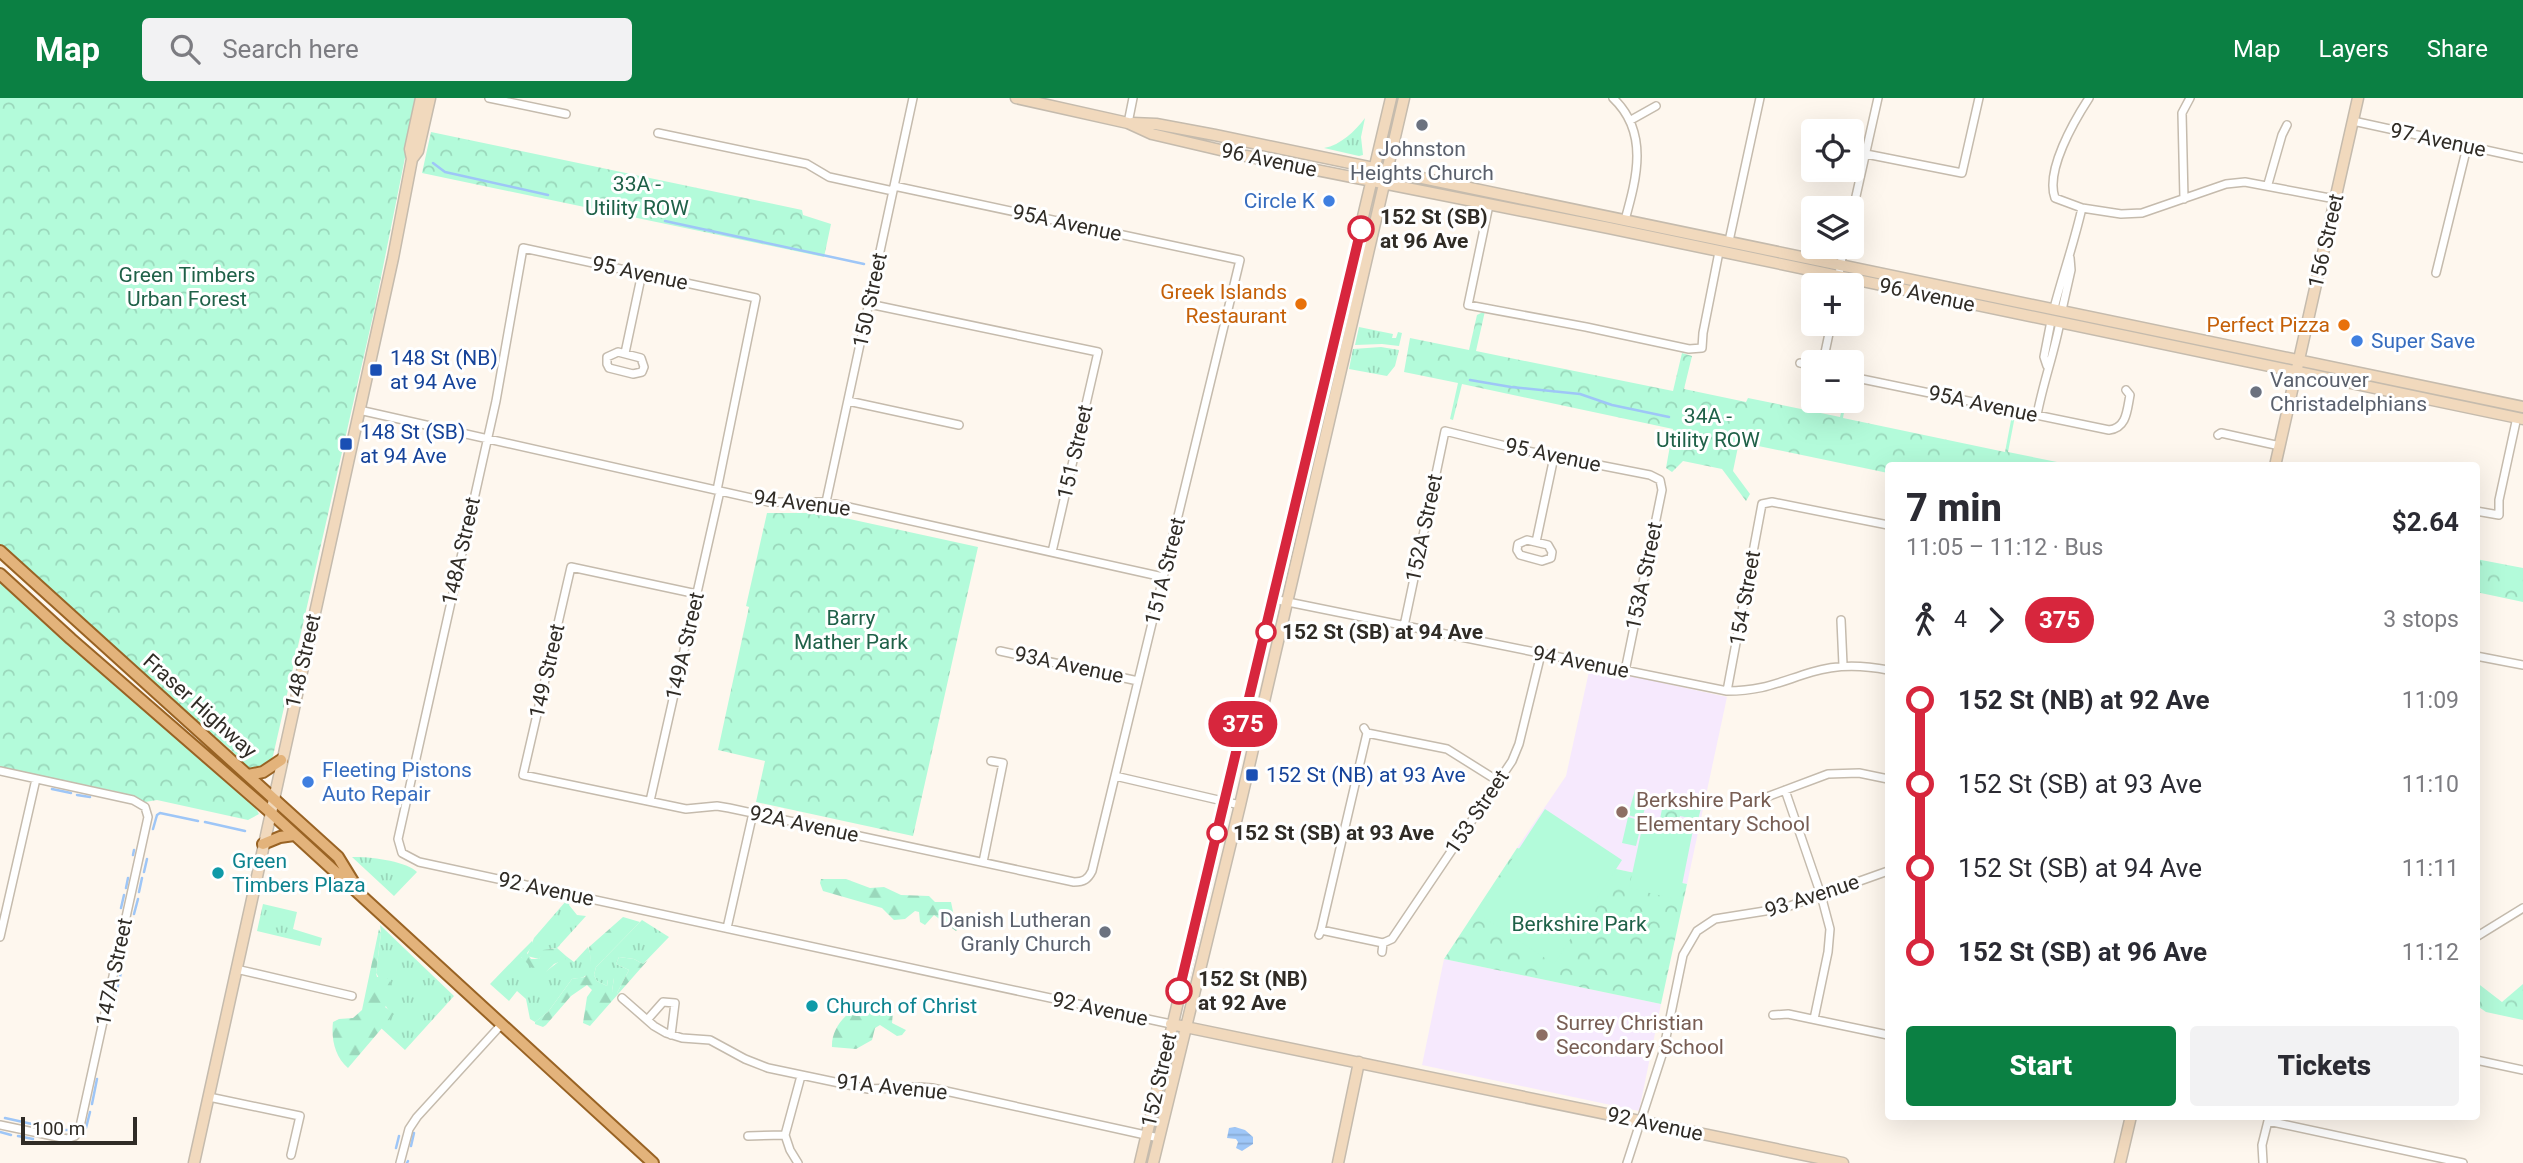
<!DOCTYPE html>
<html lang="en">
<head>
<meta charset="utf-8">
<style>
  :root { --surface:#fff; --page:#f2f2f3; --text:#2b2b33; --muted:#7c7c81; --accent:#0b8043 }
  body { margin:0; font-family:Roboto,sans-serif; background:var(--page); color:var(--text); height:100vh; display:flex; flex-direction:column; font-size:26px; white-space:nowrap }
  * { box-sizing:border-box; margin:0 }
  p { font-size:23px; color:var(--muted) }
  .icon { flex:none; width:38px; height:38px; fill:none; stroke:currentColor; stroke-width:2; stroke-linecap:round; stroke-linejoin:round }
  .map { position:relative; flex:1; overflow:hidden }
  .details { position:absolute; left:1885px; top:364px; width:595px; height:658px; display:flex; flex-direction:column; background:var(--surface); border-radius:7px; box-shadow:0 7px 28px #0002 }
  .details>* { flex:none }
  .badge { padding:0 14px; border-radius:23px; font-size:24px; line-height:46px }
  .tools { position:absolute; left:1801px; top:21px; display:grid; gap:14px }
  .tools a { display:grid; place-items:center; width:63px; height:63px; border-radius:7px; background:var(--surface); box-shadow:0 7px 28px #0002; font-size:35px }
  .scale { position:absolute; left:21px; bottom:18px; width:116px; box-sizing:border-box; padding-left:7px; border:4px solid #302c26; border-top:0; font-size:19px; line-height:24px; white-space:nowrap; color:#302c26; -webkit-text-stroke:5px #fff; paint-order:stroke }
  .map>.badge { position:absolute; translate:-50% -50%; box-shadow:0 0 0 4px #fff }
  .legs { display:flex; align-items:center; gap:10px; height:77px; padding:0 21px; font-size:23px }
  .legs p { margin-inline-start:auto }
  .summary { display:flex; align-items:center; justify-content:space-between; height:119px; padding:0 21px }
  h1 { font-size:38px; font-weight:800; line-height:52px }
  .action { display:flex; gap:14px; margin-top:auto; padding:14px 21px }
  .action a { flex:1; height:80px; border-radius:7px; background:var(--accent); color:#fff; font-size:28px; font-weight:800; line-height:80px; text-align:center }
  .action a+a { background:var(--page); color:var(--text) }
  ul { padding:0 21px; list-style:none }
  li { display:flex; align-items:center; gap:24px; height:84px; font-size:26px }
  li i { display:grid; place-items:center; width:10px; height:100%; margin:0 9px; background:currentColor }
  li i::after { content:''; width:18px; height:18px; margin:-9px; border:5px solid; border-radius:50%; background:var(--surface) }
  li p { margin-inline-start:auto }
  li:first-child i { background:linear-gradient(#0000 50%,currentColor 0) }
  li:last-child i { background:linear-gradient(currentColor 50%,#0000 0) }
  header { display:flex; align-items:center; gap:42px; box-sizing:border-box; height:98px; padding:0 35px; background:var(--accent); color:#fff }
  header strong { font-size:33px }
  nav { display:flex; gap:38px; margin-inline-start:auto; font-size:24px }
  .search { width:490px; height:63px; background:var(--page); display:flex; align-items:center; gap:18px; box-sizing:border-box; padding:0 24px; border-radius:7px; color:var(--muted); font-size:26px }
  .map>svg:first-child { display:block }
  .education { fill:#f6e9fd }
  .grass { fill:url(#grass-tufts) }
  .forest { fill:url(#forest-firs) }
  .park { fill:url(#park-crowns) }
  .pitch { fill:#b3fbda }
  .water { fill:url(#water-rules) }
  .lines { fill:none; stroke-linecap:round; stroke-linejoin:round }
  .stream { stroke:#9ec6f7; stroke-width:2.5 }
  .street-casing { stroke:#c5bbad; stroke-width:10 }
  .secondary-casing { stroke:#c5bbad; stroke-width:13 }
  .primary-casing { stroke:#996324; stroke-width:14 }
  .street { stroke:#fff; stroke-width:7 }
  .secondary { stroke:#f1d9bd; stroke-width:10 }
  .primary { stroke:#e3b37b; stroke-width:10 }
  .line-1-casing { stroke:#fff; stroke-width:16 }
  .line-1 { stroke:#d7263d; stroke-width:10 }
  .worship-dot { fill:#6b7280; stroke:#fff; stroke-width:2.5 }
  .shop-dot { fill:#3f7fe0; stroke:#fff; stroke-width:2.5 }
  .stop-1-dot { fill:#fff; stroke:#d7263d; stroke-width:3.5 }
  .food-dot { fill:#e8710a; stroke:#fff; stroke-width:2.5 }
  .transit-dot { fill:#1a4fb4; stroke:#fff; stroke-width:2.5 }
  .education-dot { fill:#8d6e63; stroke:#fff; stroke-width:2.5 }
  .culture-dot { fill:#0f9aa8; stroke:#fff; stroke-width:2.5 }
  .labels { text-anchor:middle; stroke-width:6; stroke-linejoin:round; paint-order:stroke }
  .street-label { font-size:21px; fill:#302c26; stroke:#fff }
  .worship-label { font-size:21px; fill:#5b616d; stroke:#fff }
  .park-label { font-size:21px; fill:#1f6148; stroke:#fff }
  .shop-label { font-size:21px; fill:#366cbe; stroke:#fff; text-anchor:start }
  .stop-label { font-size:21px; font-weight:bold; fill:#302c26; stroke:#fff; text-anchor:start }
  .food-label { font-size:21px; fill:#c56008; stroke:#fff; text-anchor:end }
  .transit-label { font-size:21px; fill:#164399; stroke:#fff; text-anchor:start }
  .education-label { font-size:21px; fill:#785e54; stroke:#fff; text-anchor:start }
  .culture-label { font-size:21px; fill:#0d838f; stroke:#fff; text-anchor:start }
</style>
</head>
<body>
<header>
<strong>Map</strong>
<div class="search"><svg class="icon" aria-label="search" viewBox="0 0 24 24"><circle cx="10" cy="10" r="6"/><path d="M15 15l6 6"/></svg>Search here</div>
<nav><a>Map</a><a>Layers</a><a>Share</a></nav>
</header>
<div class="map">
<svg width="2523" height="1065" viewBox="0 0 2523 1065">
  <defs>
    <pattern id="grass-tufts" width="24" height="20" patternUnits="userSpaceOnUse" patternTransform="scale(1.75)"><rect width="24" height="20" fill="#b3fbda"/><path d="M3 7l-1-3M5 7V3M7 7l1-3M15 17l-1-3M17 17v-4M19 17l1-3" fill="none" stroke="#9ad7bb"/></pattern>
    <pattern id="forest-firs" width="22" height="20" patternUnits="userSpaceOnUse" patternTransform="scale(1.75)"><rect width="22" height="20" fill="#b3fbda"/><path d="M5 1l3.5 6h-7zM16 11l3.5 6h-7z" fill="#9ad7bb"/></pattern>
    <pattern id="park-crowns" width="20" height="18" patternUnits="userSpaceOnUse" patternTransform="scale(1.75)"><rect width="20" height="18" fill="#b3fbda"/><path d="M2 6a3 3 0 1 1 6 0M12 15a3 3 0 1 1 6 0" fill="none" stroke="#9ad7bb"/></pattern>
    <pattern id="water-rules" width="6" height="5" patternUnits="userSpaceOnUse" patternTransform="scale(1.75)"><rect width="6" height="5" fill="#9ec6f7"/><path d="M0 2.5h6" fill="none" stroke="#88aad4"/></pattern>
  </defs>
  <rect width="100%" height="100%" fill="#fef7ee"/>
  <!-- education -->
  <path class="education" d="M1590,569L1727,599L1687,786L1517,750L1566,678Z
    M1444,861L1661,906L1639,1013L1422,967Z"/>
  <!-- grass -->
  <path class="grass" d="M1365,20L1361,39L1363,57L1359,58L1324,50C1341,47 1355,33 1365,20Z
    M1359,229L1393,236L1392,240H1396L1398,234L1402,235L1399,248L1382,246L1355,247Z
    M1381,249L1399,252L1395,268L1387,278L1349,271L1353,251Z
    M352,759C368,758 407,763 417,774L394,798Z
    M566,803L570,804L569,807L577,817L586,818L557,850C546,851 545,852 539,861L527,858L534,840Z
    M263,806L297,814L293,831L322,840L320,848L257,833Z
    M642,822L669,839L643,866L634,861L619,859L616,866L629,872L617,895H614L612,893L614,880L608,881L607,888L597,883L594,877L596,869Z
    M380,827L454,898L405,952L381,930L393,916C379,907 385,887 376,875L381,835Z
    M588,849C591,855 594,873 585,878C581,881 576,880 572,881L548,914L535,924L530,921L526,901L517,893L509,903L490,886L521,854V859L544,875L566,858L574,864Z"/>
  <!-- forest -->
  <path class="forest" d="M821,781H846L870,790L884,789L901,797L929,798L935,804H951L954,818L960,824V829L956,833L934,817L925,827L920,824L919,814L915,813L905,821L894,822L882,810L823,793L820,785Z
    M623,819L640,824L596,869L594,877L597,883L607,888L608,882L603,880L602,876L603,872H608L614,880L612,893L617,895L629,872L616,866L619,859L634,861L643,866L648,862L590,928L583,925L587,899L592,892L587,887L571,898L546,927L543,929L535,926V924L548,914L572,881L585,879L591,864L589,849Z
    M379,831L381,835L376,875L377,879L385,878C396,886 395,902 385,909L394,916L348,970C335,959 331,941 333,924L339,921L353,920L362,912Z
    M532,843L533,847L527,855L531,861H539L543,852L557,850L566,858V861L554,866L544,876L532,870L521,859V854Z
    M865,907L882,911L890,910L893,914L892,925L906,932L902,937L897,938L880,927L875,930L872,942L856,951L832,949C831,930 847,912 865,907Z"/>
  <!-- park -->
  <path class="park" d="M0,0H417L375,209L273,658L267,668L254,671L247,669L230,651L190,620L0,451Z
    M431,34L802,112L803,117L831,126L824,159L422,75Z
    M1485,213L1476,253L1673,293L1682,255L1692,258L1684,291L1746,304L1748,300L1840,319L1844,303H1846L1843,320L2005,354L2012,317L2015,318L2008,354L2072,367L1888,368V375L1739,344L1733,373L1750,396L1746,403L1722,371L1683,363L1672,374L1666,370L1673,331L1462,286L1453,322L1450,321L1458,285L1404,274L1410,240L1469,252L1477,217Z
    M767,415H822L978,449L913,738L756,704L765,663L718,652L749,509L746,508Z
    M2476,461L2523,470V504L2476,494Z
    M0,479L132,601L254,707L259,716L248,722L157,702L145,704L119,694L0,669Z
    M1667,694L1703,702L1698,722L1680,718L1678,725L1660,721L1663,706L1656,704L1657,696L1666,698Z
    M1517,750L1687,786L1661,906L1444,861Z
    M2476,884L2502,904L2523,886V922L2486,914L2476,907Z"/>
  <!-- pitch -->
  <path class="pitch" d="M1635,692L1649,695L1642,721L1628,717Z
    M1545,711L1622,762L1554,866L1477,815Z
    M1628,719L1642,723L1636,748L1622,745Z
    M1644,721L1693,732L1679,802L1629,790Z"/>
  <!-- water -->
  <path class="water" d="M1235,1029L1245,1032L1253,1039V1046L1242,1053L1236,1050L1238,1044L1236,1041L1227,1040L1229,1030Z"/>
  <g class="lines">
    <!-- stream -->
    <path class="stream" d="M433,65L445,74L548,97
      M665,123L864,166
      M1470,282L1511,289L1580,296L1612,307L1669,319
      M52,691L71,695
      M77,697L90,699
      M205,724L245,733
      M153,731L157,717L160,715L198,723
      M133,757L134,752
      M144,774L147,761
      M126,790L128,780
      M139,794L142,780
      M121,810L124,797
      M134,816L138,801
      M116,896L122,870
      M92,1006L97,981
      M5,1020L50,1030
      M86,1030L90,1014
      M58,1032H71
      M0,1034L11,1037
      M18,1038L33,1041
      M411,1048L414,1035
      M396,1050L399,1038
      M407,1065L408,1063"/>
    <!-- street casing -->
    <g class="street-casing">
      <path id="street" d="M489,0L566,16
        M1613,0C1649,34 1637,79 1625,122
        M1631,22L1656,8
        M2353,23L2523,60
        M1128,25L1133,0
        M658,35L807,66L829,79L893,93
        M1866,56L1962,75L1979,0
        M2268,86L2282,37L2287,27
        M2184,101L2182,15L2190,0
        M1489,107L1468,207L1586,229L1689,251L1702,250L1703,235L1719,154
        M2082,110L2121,116L2142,115L2226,86L2245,84L2335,101
        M1852,116L1878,0
        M1729,143L1760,0
        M2436,175L2467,49
        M1837,187L1844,149
        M869,206L1098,254L1052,454
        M2054,210C2063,176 2074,145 2082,110L2055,100C2045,73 2074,23 2089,0
        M2062,212L2071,172L2070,160
        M618,254L641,260L644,269L642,274L633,276L609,270L607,266V259Z
        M625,255L642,175
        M1823,264L1831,226
        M1800,265L1813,268
        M2047,268L2044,259L2051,223
        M1852,279L2109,332C2127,330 2127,312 2130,297L2126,292
        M848,303L959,327
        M359,312L769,404H826L1163,479
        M2037,317C2043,285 2054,256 2060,224
        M2218,337L2221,335L2280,348
        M717,392L756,200L523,150L496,303L398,741L402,755L419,764L1171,926
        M826,404L913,0
        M2476,413L2499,417V402L2517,319
        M1527,442L1548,447L1552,454L1551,460L1542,463L1520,457L1517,452L1518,446Z
        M1536,444L1554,359
        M697,496L571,469L523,677L686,711L717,708L729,710L1074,784C1084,784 1088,781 1092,773L1240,162L894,88
        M1273,501L1727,593C1763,593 1779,584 1812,574C1837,566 1863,567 1888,572
        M1841,522L1843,567
        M1404,528L1445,333L1522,352L1650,377L1660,382L1662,392L1625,573
        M1000,553L1138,583
        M2476,558L2523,567
        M1727,593L1762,406L1772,404L1888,427
        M1367,635L1447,651L1498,683
        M0,673L133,702L145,709L148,719L79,1033L75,1038L67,1041L0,1027
        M1115,678L1240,707
        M1785,692L1821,797L1830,831L1828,854L1814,921
        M650,703L720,393
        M1756,703L1828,676L1859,675L1888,681
        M983,764L1003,665L991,663
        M727,830L753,715
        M1321,832L1367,635L1364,630
        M1319,837L1321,832L1383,845
        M0,839L36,681
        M2476,839L2523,810
        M1382,854L1383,845L1392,841L1512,663L1519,646L1541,556
        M236,871L352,898
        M622,900L654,928L666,935L682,940L710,942L745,961L768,970L868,991L919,989L932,990L1159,1040
        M1773,917L1788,916L1888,937
        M647,922L663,904L675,905L671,937
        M2476,962L2523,972
        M209,999L300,1018L291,1057
        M2268,1023L2463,1065
        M748,1038L785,1037
        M2263,1064L2262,1047L2269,1019
        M400,1065L409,1031L417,1019L501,927
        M798,1065L790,1052L785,1037L801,978
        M1627,1065L1663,954L1683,857L1697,833L1715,821L1784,810L1888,773"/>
    </g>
    <!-- secondary casing -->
    <g class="secondary-casing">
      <path id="secondary" d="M1016,0L1128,25L1152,36L1246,58L1609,130L2523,321
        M1132,25L1156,26L1215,37L2523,309
        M412,61L418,53L430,0
        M2275,368L2358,0
        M1171,926L1843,1065
        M194,1065L393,160L412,61L410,51L421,0
        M1140,1065L1391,0
        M1153,1065L1240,707L1404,0
        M1338,1065L1359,964
        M2120,1065L2131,1018"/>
    </g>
    <!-- primary casing -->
    <g class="primary-casing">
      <path id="primary" d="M0,453L338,759L357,790
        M0,476L71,541L270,714L653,1065
        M248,677L263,674L281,662
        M263,746L280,739L294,737"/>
    </g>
    <!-- street -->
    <use href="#street" class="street"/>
    <!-- secondary -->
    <use href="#secondary" class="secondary"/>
    <!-- primary -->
    <use href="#primary" class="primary"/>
  </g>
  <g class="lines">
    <!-- line-1 casing -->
    <g class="line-1-casing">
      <path id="line-1" d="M1179,893L1361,131"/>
    </g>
    <!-- line-1 -->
    <use href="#line-1" class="line-1"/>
  </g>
  <!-- markers -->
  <g class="worship-dot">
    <circle cx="1422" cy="27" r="7"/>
    <circle cx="2256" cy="294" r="7"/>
    <circle cx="1105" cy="834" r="7"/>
  </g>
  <g class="shop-dot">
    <circle cx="1329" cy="103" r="7"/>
    <circle cx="2357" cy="243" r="7"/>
    <circle cx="308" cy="684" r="7"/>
  </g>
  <g class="stop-1-dot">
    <circle cx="1361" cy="131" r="12"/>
    <circle cx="1266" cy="534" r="9"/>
    <circle cx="1217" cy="735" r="9"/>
    <circle cx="1179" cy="893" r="12"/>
  </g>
  <g class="food-dot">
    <circle cx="1301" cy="206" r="7"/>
    <circle cx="2344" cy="227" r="7"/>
  </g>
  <g class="transit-dot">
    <rect x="369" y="265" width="14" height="14" rx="3.5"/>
    <rect x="339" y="339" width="14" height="14" rx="3.5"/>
    <rect x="1245" y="670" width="14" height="14" rx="3.5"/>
  </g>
  <g class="education-dot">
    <circle cx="1622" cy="714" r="7"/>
    <circle cx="1542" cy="937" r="7"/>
  </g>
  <g class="culture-dot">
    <circle cx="218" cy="775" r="7"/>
    <circle cx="812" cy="908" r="7"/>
  </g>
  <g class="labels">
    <!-- street labels -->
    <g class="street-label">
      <text transform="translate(2438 42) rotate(12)" y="7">97 Avenue</text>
      <text transform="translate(1269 62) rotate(12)" y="7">96 Avenue</text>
      <text transform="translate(1067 125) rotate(12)" y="7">95A Avenue</text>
      <text transform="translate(2326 143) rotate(-77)" y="7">156 Street</text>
      <text transform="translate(640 175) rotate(12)" y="7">95 Avenue</text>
      <text transform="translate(1927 197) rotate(12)" y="7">96 Avenue</text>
      <text transform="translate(870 202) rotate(-78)" y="7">150 Street</text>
      <text transform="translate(1983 306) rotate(12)" y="7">95A Avenue</text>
      <text transform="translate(1075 354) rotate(-77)" y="7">151 Street</text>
      <text transform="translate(1553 357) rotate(12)" y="7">95 Avenue</text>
      <text transform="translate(802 405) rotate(7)" y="7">94 Avenue</text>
      <text transform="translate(1424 430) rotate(-78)" y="7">152A Street</text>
      <text transform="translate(461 453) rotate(-77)" y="7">148A Street</text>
      <text transform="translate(1165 473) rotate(-76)" y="7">151A Street</text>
      <text transform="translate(1644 478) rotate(-78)" y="7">153A Street</text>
      <text transform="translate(1745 500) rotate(-80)" y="7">154 Street</text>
      <text transform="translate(685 548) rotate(-77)" y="7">149A Street</text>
      <text transform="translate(303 563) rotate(-77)" y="7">148 Street</text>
      <text transform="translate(1581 564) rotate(11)" y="7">94 Avenue</text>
      <text transform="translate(1069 567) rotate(12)" y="7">93A Avenue</text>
      <text transform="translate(547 573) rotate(-77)" y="7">149 Street</text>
      <text transform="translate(200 608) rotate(42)" y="7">Fraser Highway</text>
      <text transform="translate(1477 714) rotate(-56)" y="7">153 Street</text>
      <text transform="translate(804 726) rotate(12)" y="7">92A Avenue</text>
      <text transform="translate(546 791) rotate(12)" y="7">92 Avenue</text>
      <text transform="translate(1812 798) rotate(-18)" y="7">93 Avenue</text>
      <text transform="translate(114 874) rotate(-78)" y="7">147A Street</text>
      <text transform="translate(1100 911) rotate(12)" y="7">92 Avenue</text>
      <text transform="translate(1159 982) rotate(-77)" y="7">152 Street</text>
      <text transform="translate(892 989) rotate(6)" y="7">91A Avenue</text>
      <text transform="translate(1655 1026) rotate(12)" y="7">92 Avenue</text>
    </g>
    <!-- worship labels -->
    <g class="worship-label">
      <text x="1422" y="58">Johnston<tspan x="1422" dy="24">Heights Church</tspan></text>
      <text x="2270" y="289" text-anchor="start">Vancouver<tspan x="2270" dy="24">Christadelphians</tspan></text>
      <text x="1091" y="829" text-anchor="end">Danish Lutheran<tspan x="1091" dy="24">Granly Church</tspan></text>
    </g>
    <!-- park labels -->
    <g class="park-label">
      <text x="637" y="93">33A -<tspan x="637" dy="24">Utility ROW</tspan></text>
      <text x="187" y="184">Green Timbers<tspan x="187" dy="24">Urban Forest</tspan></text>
      <text x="1708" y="325">34A -<tspan x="1708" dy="24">Utility ROW</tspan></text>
      <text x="851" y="527">Barry<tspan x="851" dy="24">Mather Park</tspan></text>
      <text x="1579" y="833">Berkshire Park</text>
    </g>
    <!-- shop labels -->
    <g class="shop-label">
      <text x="1315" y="110" text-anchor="end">Circle K</text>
      <text x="2371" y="250">Super Save</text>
      <text x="322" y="679">Fleeting Pistons<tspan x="322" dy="24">Auto Repair</tspan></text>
    </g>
    <!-- stop labels -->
    <g class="stop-label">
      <text x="1380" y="126">152 St (SB)<tspan x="1380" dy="24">at 96 Ave</tspan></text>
      <text x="1282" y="541">152 St (SB) at 94 Ave</text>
      <text x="1233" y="742">152 St (SB) at 93 Ave</text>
      <text x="1198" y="888">152 St (NB)<tspan x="1198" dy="24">at 92 Ave</tspan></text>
    </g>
    <!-- food labels -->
    <g class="food-label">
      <text x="1287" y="201">Greek Islands<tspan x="1287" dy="24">Restaurant</tspan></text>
      <text x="2330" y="234">Perfect Pizza</text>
    </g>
    <!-- transit labels -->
    <g class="transit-label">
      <text x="390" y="267">148 St (NB)<tspan x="390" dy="24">at 94 Ave</tspan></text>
      <text x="360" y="341">148 St (SB)<tspan x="360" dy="24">at 94 Ave</tspan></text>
      <text x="1266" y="684">152 St (NB) at 93 Ave</text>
    </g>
    <!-- education labels -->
    <g class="education-label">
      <text x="1636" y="709">Berkshire Park<tspan x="1636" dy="24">Elementary School</tspan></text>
      <text x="1556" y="932">Surrey Christian<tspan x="1556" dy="24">Secondary School</tspan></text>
    </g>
    <!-- culture labels -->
    <g class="culture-label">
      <text x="232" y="770">Green<tspan x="232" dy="24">Timbers Plaza</tspan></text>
      <text x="826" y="915">Church of Christ</text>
    </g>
  </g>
</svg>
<div class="tools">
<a><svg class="icon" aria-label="locate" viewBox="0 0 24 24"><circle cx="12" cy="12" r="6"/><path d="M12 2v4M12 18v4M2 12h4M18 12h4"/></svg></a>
<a><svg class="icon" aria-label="layers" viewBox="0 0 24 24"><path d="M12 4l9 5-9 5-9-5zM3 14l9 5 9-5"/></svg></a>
<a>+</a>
<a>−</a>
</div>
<div class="scale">100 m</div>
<b class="badge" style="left:1243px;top:626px;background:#d7263d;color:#fff">375</b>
<section class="details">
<div class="summary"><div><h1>7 min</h1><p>11:05 – 11:12 · Bus</p></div><b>$2.64</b></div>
<div class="legs"><svg class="icon" aria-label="walk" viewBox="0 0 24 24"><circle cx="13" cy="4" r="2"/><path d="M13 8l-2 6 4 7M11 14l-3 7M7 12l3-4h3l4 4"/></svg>4<svg class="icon" aria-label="forward" viewBox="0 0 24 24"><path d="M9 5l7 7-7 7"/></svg><b class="badge" style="background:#d7263d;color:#fff">375</b><p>3 stops</p></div>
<ul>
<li><i style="color:#d7263d"></i><b>152 St (NB) at 92 Ave</b><p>11:09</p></li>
<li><i style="color:#d7263d"></i><span>152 St (SB) at 93 Ave</span><p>11:10</p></li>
<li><i style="color:#d7263d"></i><span>152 St (SB) at 94 Ave</span><p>11:11</p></li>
<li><i style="color:#d7263d"></i><b>152 St (SB) at 96 Ave</b><p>11:12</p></li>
</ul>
<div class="action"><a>Start</a><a>Tickets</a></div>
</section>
</div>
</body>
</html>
